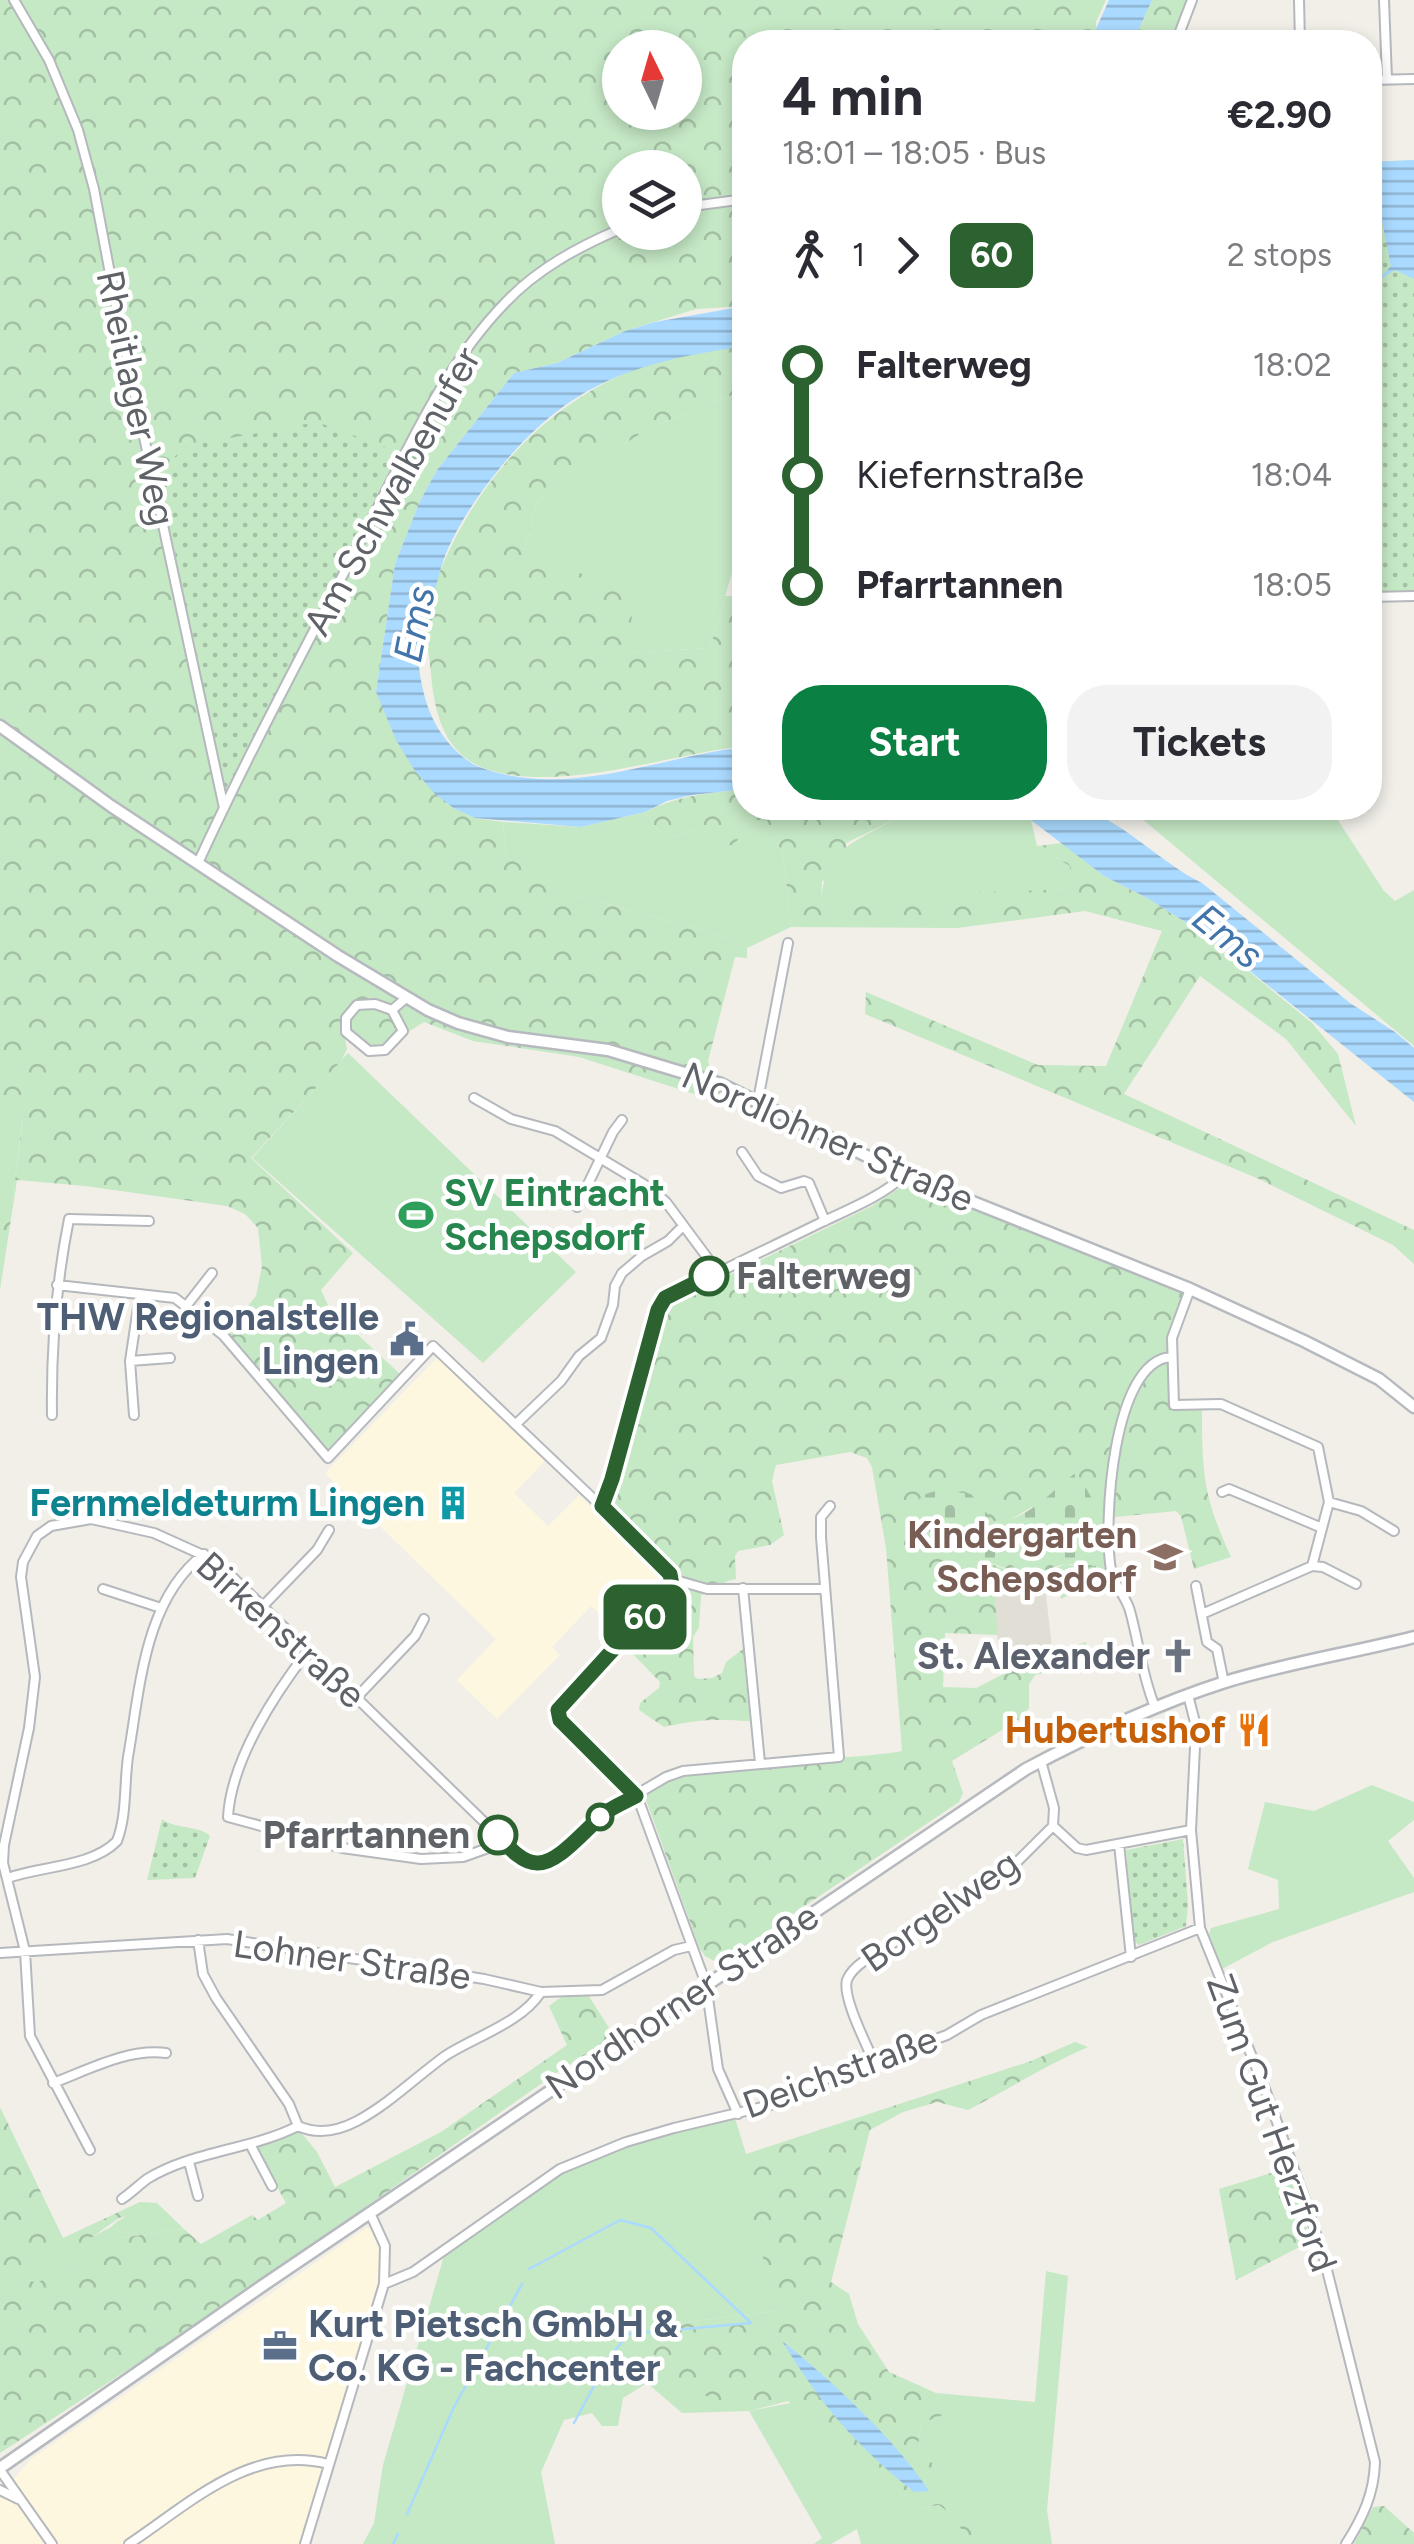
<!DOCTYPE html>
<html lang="en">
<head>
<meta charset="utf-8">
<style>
  :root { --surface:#fff; --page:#f2f2f3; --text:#2b2b33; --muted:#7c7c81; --accent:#0b8043 }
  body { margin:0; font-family:Figtree,sans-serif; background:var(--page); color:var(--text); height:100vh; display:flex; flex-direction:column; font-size:38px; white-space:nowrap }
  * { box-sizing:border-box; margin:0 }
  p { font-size:32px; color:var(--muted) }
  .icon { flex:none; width:55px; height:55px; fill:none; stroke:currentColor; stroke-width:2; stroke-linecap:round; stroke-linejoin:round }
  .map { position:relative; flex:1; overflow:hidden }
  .panel { position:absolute; left:732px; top:30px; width:650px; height:790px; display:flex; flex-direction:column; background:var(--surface); border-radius:40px; box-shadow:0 5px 15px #0003 }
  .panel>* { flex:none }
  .badge { padding:0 20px; border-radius:15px; font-size:35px; line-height:65px }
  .needle { width:65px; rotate:355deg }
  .fabs { position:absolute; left:602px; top:30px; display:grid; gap:20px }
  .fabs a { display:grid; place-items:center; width:100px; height:100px; border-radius:50%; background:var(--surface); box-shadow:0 5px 15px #0003; font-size:50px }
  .map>.badge { position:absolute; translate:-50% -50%; box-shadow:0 0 0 5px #fff }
  .legs { display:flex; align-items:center; gap:15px; height:110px; padding:0 50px; font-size:32px }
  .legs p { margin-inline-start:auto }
  .head { display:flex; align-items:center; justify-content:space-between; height:170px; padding:0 50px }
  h1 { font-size:55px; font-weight:700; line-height:75px }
  .action { display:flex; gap:20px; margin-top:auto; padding:20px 50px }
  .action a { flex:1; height:115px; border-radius:40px; background:var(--accent); color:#fff; font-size:40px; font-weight:700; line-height:115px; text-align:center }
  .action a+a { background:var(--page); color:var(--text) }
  ul { padding:0 50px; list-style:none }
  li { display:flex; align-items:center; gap:35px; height:110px; font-size:38px }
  li i { display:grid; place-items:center; width:15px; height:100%; margin:0 12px; background:currentColor }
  li i::after { content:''; width:25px; height:25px; margin:-12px; border:8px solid; border-radius:50%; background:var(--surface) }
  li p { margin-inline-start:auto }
  li:first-child i { background:linear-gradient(#0000 50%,currentColor 0) }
  li:last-child i { background:linear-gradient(currentColor 50%,#0000 0) }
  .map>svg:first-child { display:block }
  .commercial { fill:#fef7e0 }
  .education { fill:#e1ded6 }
  .grass { fill:#c5e8c5 }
  .forest { fill:url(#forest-crowns); fill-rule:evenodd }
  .cemetery { fill:url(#cemetery-stones) }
  .park { fill:url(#park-dots) }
  .water { fill:url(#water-rules) }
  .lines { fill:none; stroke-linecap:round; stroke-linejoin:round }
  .stream { stroke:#aadaff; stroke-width:2.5 }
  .street-casing { stroke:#b5b8bc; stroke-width:12 }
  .secondary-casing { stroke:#b6babf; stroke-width:15 }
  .street { stroke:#fff; stroke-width:8 }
  .secondary { stroke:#fff; stroke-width:10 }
  .line-1-casing { stroke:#fff; stroke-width:22 }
  .line-1 { stroke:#2b622f; stroke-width:15 }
  .stop-1-dot { fill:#fff; stroke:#2b622f; stroke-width:5 }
  .labels { text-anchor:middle; stroke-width:9; stroke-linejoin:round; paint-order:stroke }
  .street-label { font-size:38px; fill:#5f6368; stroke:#fff }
  .leisure-label { font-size:38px; font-weight:bold; fill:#27864d; stroke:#fff; text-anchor:start }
  .stop-label { font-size:38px; font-weight:bold; fill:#5f6368; stroke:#fff; text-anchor:start }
  .service-label { font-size:38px; font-weight:bold; fill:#4e5e75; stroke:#fff; text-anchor:end }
  .culture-label { font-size:38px; font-weight:bold; fill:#0d838f; stroke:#fff; text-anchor:end }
  .education-label { font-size:38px; font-weight:bold; fill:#785e54; stroke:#fff; text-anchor:end }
  .worship-label { font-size:38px; font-weight:bold; fill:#5b616d; stroke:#fff; text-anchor:end }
  .food-label { font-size:38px; font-weight:bold; fill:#c56008; stroke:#fff; text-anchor:end }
  .water-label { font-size:40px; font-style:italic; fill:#4174aa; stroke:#fff }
</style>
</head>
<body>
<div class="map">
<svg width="1414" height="2544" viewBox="0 0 1414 2544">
  <defs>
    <pattern id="forest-crowns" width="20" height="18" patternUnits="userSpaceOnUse" patternTransform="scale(2.5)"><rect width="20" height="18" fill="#c5e8c5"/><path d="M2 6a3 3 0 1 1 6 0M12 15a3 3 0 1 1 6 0" fill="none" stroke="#a3c0a4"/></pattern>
    <pattern id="cemetery-stones" width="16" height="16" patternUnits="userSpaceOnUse" patternTransform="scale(2.5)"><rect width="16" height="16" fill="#c5e8c5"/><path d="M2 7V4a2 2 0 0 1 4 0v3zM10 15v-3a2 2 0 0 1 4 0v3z" fill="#a3c0a4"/></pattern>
    <pattern id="park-dots" width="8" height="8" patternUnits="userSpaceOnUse" patternTransform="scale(2.5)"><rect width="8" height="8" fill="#c5e8c5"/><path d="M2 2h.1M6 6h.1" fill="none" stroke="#a3c0a4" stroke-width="1.8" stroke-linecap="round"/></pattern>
    <pattern id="water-rules" width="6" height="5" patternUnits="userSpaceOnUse" patternTransform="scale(2.5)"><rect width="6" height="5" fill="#aadaff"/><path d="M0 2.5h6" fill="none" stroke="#8eb4d2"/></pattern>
  </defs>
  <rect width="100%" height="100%" fill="#f1efe8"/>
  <!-- commercial -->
  <path class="commercial" d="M438,1357L545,1461L514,1493L548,1526L579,1495L662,1577L664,1582L660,1592L620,1633L591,1606L552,1647L560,1655L497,1719L457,1680L496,1639L325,1473Z
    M366,2228L371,2229L379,2250V2279L300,2544H0V2495L31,2459Z"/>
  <!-- education -->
  <path class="education" d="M1035,1582L1037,1595L1046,1594L1052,1649L1000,1671L994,1585Z"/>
  <!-- grass -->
  <path class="grass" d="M745,390V528L710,648L625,653L524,550L537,502L649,428Z
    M899,808H999L1031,820L1037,846L1070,866L1074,889L881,897L821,907C823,850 852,843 896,819Z
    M1129,808H1330L1384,891L1395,901L1414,890V1046Z
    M645,812L664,839L691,831L733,845L755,816L783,852L791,927L747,948L714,933L573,895L506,857L503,822L581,827Z
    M348,1053L576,1272L483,1363L252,1158Z
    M23,1116L12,1203L0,1207V1123Z
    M1372,1785L1414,1802V1820L1388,1841L1414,1878V1892L1273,1942L1222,1969L1209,1934L1211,1928L1279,1909L1278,1880L1248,1869L1265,1802L1314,1811Z
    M735,2118L746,2154L777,2311L646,2327L749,2411L791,2403L921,2508L940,2505C954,2515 962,2529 969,2544H861L857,2529L831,2544H814L822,2538L749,2411L682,2413L647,2383L623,2398L618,2426H602L592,2413L564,2420L541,2472L555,2544H363L374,2523L383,2465L446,2249L561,2171L625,2145L711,2120Z
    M157,2203L184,2229L120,2238L86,2260L36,2283L29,2280L28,2270L111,2227C123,2214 142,2213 157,2203Z
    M1046,2271L1068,2276L1047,2510L1052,2544H993C964,2513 944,2478 918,2444L922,2423L942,2415L936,2393L1035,2402Z"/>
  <!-- forest -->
  <path class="forest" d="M0,0H1106L1096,22V33L1082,42H745L744,306L696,309L625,331L557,363L514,373L437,470L420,501L395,564L376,692L386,714L455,809L475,818L503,822L506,857L553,881L573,895L714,933L747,948V958L735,957L708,1061L720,1093L710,1099L579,1057L473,1041L424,1022L378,1051L348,1036L345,1040L347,1049L341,1061L251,1158L353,1253L321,1290L330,1309L400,1374L328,1457L224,1335L256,1296L262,1266L258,1228L245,1214L227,1206L85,1186L17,1180L0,1290V1207L12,1203L23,1118L0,1123ZM620,48H685V112H620ZM620,168H685V232H620Z
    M1152,0H1188L1170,42H1133Z
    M745,346V390L649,428L537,502L524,550L636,596L625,653L710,648L725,596H745V746C668,754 548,798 477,765C442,748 434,708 431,674C430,655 422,625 427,607C460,501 535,406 641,367C675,355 710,351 745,346Z
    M745,790V808H899L896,819L846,843L849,872L822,881L821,906L883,896L1073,889L1070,866L1037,846L1062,843L1104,876L1147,898L1202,933L1312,1023L1338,1054L1356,1126L1286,1039L1200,976L1124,1094L1414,1230V1264L1393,1245L1259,1179L865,1014L866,992L1038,1065L1106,1066L1162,931L1085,911L957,928L791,927L783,852L755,817L733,846L691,831L664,839L645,812C678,796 710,792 745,790Z
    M906,1184L1187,1290L1175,1336L1178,1407H1202C1202,1473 1203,1496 1231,1557L1194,1569L1181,1516L1176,1511L1115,1517L1109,1526L1110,1573L1061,1599L1060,1592L1037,1595L1035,1582L994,1585L998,1635L945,1633L943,1687L976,1688L1039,1656L1086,1642L1089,1661L1076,1671L1061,1668L1035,1675L1029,1684V1708L1018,1720L952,1761L963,1793L959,1802L726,1959L716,1962L705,1956L699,1947L645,1797C674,1759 848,1762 902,1751L886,1548L872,1467L867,1458L850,1452L776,1465L772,1481L784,1535L770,1545L738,1551L735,1556L736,1579C723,1580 714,1592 701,1595L699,1627L693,1637L694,1676L698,1679L712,1678L722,1673L726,1662L743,1649L750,1721C715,1719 699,1719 664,1727L639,1710L640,1703L659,1688L660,1682L626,1647L679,1591L681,1582C668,1550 621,1535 613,1501L661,1314L668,1305L872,1206ZM970,1494L993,1521L1006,1522L1032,1507L1087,1569L1066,1564C1054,1569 1041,1575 1027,1574C994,1570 959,1548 930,1532Z
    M588,1995L615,2037L565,2067L210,2316L0,2453V2107L63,2238L140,2202L157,2203L139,2214L119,2218L88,2240L29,2270V2280L36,2283L86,2260L120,2238L184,2229L201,2244L252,2215L258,2220L286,2203L255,2147L299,2130L317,2152L335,2187L441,2132L567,2045L549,2006L563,1996Z
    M1075,2042L1088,2047C1046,2065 1009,2089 968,2110L937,2102L903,2112L870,2130L831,2282L849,2294L858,2324L889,2372L936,2393L943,2415L922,2423L918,2444C944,2478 964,2513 993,2544H969C962,2529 954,2515 939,2505L921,2508L788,2401L749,2411L675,2385L661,2376L640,2342L646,2327L777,2311L750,2207L746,2154L1031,2061Z
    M1287,2168L1311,2241L1236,2280L1219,2189Z
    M1384,2506L1414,2533V2544H1354L1373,2507Z"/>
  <!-- cemetery -->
  <path class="cemetery" d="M1074,1474L1078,1475L1103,1517L1099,1564C1087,1571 1082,1566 1070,1564C1055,1563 1042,1576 1025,1573C995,1567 956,1551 931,1533C916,1522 907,1498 932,1492C944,1489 959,1493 971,1494L993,1521C1022,1525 1052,1491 1074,1474Z"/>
  <!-- park -->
  <path class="park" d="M1414,160V598L1370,599V162Z
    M317,422L399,452L226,795L158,471L187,446Z
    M162,1819C177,1830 199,1825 210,1836L195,1878L147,1880Z
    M1183,1839L1188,1905L1186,1926L1139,1945L1134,1941L1126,1850Z"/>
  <!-- water -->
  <path class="water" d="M1109,0H1152L1133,42H1090Z
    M1414,160V279L1395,270L1376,282L1391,266L1382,221H1370V216L1379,214L1370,193V162Z
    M745,306V346C677,356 610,369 555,413C513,445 464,508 445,556C440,568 438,581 434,593C430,604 422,615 420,628C415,658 421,697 435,723C444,740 460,758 477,766C565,801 656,757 745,747V789L692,795L667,801L645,812L581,827L475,818L455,809L435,794L415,771L396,740L376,692L395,564L420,501L437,470L514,373L557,363L625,331L655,322Z
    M999,808C1021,807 1064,802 1084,809C1125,823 1161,863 1202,883L1350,1003L1395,1032L1414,1048V1102L1201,932L1147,898L1104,876L1031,820Z
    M782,2341C829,2378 897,2441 929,2491L914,2492C853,2443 823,2407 782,2341Z"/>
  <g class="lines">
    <!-- stream -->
    <path class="stream" d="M529,2269L620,2220L651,2228L751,2323
      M574,2423L610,2356L629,2334L751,2323
      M407,2514L453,2409L522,2284
      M393,2544L398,2534"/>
    <!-- street casing -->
    <g class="street-casing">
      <path id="street" d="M14,0L49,60L78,130L94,189L119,321L224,808
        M1299,0L1300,42
        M1384,0L1387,79
        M1176,42L1192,0
        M1370,80L1414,79
        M685,207L745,199
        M1370,597L1414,596
        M198,863C249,752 307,645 363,536C405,456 441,369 505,303C537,269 578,247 620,229
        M392,1010L403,1031L385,1050L369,1051L346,1032V1018L357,1005L375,1004L392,1010L406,998
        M474,1098L511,1119L555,1131L650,1188L666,1202L718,1272
        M758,1100L788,943
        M742,1152L758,1176L781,1188L804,1181L809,1183L825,1221
        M577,1207L613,1132L622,1120
        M57,1285L175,1298L223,1335L328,1458L433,1346L601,1506
        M1190,1289L1172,1338L1174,1405L1221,1404L1318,1447L1329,1502L1312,1566L1202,1614
        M187,1305L212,1273
        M130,1361L170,1358
        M52,1415C51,1348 56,1284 69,1219L149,1221
        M134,1415L130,1361L140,1294
        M516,1424L561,1381L579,1356L601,1338L613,1305L615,1286L622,1273L642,1256L668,1241L683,1226
        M1222,1492L1229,1489L1322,1528
        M1329,1502L1361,1511L1394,1531
        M1312,1566L1323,1567L1356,1584
        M672,1579L707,1589H825
        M1196,1586L1207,1642L1217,1649L1224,1683
        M743,1588L760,1763
        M103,1589L161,1608
        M263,1606L317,1550L329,1530
        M307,1652C274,1695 231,1761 228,1817L342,1848L421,1859L463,1857L505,1842
        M1188,1695L1196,1726L1191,1830L1200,1928L1265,2089L1304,2197L1324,2258L1375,2462C1374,2494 1363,2517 1346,2544
        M357,1697L415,1636L424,1619
        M1155,1707C1142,1676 1139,1643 1130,1611C1126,1596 1114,1586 1111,1570C1103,1524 1112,1361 1171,1357
        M1053,1826L1077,1848L1086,1850L1191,1830
        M1119,1844L1131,1957
        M8,1878C41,1866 92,1867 117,1841C127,1815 124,1785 128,1757C140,1689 144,1599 204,1554
        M198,1940L203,1974L216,1998L289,2104L298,2126C318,2135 338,2131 357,2121C389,2104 416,2077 445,2056C476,2036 521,2023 541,1992
        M0,1953L227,1939L484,1979L541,1992L602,1990L674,1950L691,1946
        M873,2060C866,2043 842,1997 847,1980C850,1972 857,1966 864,1961L988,1884L1017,1862L1053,1826L1054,1808L1041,1761
        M53,2083C88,2070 128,2048 166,2053
        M738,2114L718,2069L706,1984L640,1804L624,1781L560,1720L558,1710L673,1585L670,1574L601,1506L613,1479L660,1304L665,1299C716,1273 767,1249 818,1224C849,1209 879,1198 905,1175
        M251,2146L272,2186
        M90,2150L30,2036L25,1951L3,1863L4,1845L29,1728L35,1677L21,1577L23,1562L37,1536L51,1526L91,1519L154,1533L216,1561L519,1856L532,1863L552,1859L610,1810L666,1777L683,1771L839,1757L821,1537V1517L830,1506
        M189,2162L198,2196
        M122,2199C131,2193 139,2185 147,2179C192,2151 251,2150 298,2126
        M384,2284L413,2272L560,2169L626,2142L674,2128L779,2103L804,2087L947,2035L981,2015L1200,1928
        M0,2470L52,2544
        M0,2490L18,2499
        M129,2544C189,2504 251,2444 328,2464
        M305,2544L384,2284L385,2246L370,2213"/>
    </g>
    <!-- secondary casing -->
    <g class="secondary-casing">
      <path id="secondary" d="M0,726L111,806L338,956L428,1010L458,1023L508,1037L608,1050L721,1084L905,1175L1190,1289L1304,1341L1379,1379L1414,1407
        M0,2468L265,2284L1026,1769C1090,1735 1156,1704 1225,1682C1287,1663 1351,1653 1414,1637"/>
    </g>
    <!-- street -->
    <use href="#street" class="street"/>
    <!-- secondary -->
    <use href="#secondary" class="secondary"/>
  </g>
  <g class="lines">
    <!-- line-1 casing -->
    <g class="line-1-casing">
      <path id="line-1" d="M498,1835C508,1846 521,1863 537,1863C560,1864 589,1824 608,1811C617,1805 627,1801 636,1796L560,1720L558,1710L672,1585L670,1574L602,1506L612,1479L658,1310L665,1298L709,1276"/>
    </g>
    <!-- line-1 -->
    <use href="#line-1" class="line-1"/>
  </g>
  <!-- icons -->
  <defs>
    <g id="stadium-bare" transform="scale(2.7)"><path d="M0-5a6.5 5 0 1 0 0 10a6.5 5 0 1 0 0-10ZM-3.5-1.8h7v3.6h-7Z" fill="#2e9e5b" stroke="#fff" stroke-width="2.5" paint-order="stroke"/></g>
    <g id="civic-bare" transform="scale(2.7)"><path d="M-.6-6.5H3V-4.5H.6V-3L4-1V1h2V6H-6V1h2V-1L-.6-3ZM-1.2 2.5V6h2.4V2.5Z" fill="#5c6f8a" stroke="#fff" stroke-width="2.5" paint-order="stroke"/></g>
    <g id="building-bare" transform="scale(2.7)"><path d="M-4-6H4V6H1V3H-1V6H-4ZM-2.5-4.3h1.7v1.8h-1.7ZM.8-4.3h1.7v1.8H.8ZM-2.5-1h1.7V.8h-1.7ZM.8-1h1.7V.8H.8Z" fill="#0f9aa8" stroke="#fff" stroke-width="2.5" paint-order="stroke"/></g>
    <g id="school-bare" transform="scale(2.7)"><path d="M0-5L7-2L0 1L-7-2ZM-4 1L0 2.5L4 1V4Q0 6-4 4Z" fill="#8d6e63" stroke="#fff" stroke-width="2.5" paint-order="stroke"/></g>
    <g id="church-bare" transform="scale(2.7)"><path d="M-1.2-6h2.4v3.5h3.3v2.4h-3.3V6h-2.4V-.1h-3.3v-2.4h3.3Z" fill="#6b7280" stroke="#fff" stroke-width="2.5" paint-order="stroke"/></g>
    <g id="restaurant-bare" transform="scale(2.7)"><path d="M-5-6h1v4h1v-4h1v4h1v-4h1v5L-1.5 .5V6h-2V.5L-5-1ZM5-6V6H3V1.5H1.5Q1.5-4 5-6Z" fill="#e8710a" stroke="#fff" stroke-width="2.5" paint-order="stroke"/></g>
    <g id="office-bare" transform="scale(2.7)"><path d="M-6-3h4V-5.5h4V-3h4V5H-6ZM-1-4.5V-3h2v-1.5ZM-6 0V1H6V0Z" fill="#5c6f8a" stroke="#fff" stroke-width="2.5" paint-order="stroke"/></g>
  </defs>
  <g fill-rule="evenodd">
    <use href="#stadium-bare" x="416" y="1215"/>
    <use href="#civic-bare" x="407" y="1339"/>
    <use href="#building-bare" x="453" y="1503"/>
    <use href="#school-bare" x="1165" y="1557"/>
    <use href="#church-bare" x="1178" y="1656"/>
    <use href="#restaurant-bare" x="1254" y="1730"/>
    <use href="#office-bare" x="280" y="2346"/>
  </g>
  <!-- markers -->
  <g class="stop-1-dot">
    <circle cx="709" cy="1276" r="18"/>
    <circle cx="600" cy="1817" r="12"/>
    <circle cx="498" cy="1835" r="18"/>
  </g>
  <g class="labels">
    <!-- street labels -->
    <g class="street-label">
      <text transform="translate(136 398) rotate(78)" y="13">Rheitlager Weg</text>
      <text transform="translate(392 491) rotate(-61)" y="13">Am Schwalbenufer</text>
      <text transform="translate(828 1137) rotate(24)" y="13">Nordlohner Straße</text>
      <text transform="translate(281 1630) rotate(42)" y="13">Birkenstraße</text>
      <text transform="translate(940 1911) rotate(-35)" y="13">Borgelweg</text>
      <text transform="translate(352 1960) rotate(8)" y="13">Lohner Straße</text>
      <text transform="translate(682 2001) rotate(-34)" y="13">Nordhorner Straße</text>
      <text transform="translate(840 2072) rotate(-20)" y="13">Deichstraße</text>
      <text transform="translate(1272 2123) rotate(70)" y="13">Zum Gut Herzford</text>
    </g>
    <!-- leisure labels -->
    <g class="leisure-label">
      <text x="444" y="1206">SV Eintracht<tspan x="444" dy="44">Schepsdorf</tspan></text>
    </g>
    <!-- stop labels -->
    <g class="stop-label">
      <text x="736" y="1289">Falterweg</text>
      <text x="470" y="1848" text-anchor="end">Pfarrtannen</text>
    </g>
    <!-- service labels -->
    <g class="service-label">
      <text x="379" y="1330">THW Regionalstelle<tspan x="379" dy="44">Lingen</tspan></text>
      <text x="308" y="2337" text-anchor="start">Kurt Pietsch GmbH &amp;<tspan x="308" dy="44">Co. KG - Fachcenter</tspan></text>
    </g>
    <!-- culture labels -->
    <g class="culture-label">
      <text x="425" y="1516">Fernmeldeturm Lingen</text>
    </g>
    <!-- education labels -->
    <g class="education-label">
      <text x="1137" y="1548">Kindergarten<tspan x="1137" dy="44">Schepsdorf</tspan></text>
    </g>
    <!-- worship labels -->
    <g class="worship-label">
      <text x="1150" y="1669">St. Alexander</text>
    </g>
    <!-- food labels -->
    <g class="food-label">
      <text x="1226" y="1743">Hubertushof</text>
    </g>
    <!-- water labels -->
    <g class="water-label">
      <text transform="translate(414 624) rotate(-79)" y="14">Ems</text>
      <text transform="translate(1228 936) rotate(39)" y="14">Ems</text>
    </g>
  </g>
</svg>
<div class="fabs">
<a><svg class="needle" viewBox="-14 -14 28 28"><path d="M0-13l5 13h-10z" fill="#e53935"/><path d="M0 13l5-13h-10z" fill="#7c7c81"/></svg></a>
<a><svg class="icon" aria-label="layers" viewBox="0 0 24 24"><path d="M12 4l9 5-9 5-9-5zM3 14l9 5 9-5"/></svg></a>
</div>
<b class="badge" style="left:645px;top:1617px;background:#2b622f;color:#fff">60</b>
<section class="panel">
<div class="head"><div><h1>4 min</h1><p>18:01 – 18:05 · Bus</p></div><b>€2.90</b></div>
<div class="legs"><svg class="icon" aria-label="walk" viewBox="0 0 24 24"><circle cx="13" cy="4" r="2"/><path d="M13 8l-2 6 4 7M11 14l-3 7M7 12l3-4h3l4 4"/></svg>1<svg class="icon" aria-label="forward" viewBox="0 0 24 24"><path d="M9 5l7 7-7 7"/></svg><b class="badge" style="background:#2b622f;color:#fff">60</b><p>2 stops</p></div>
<ul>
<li><i style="color:#2b622f"></i><b>Falterweg</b><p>18:02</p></li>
<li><i style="color:#2b622f"></i><span>Kiefernstraße</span><p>18:04</p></li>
<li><i style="color:#2b622f"></i><b>Pfarrtannen</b><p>18:05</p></li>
</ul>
<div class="action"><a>Start</a><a>Tickets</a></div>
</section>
</div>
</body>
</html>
